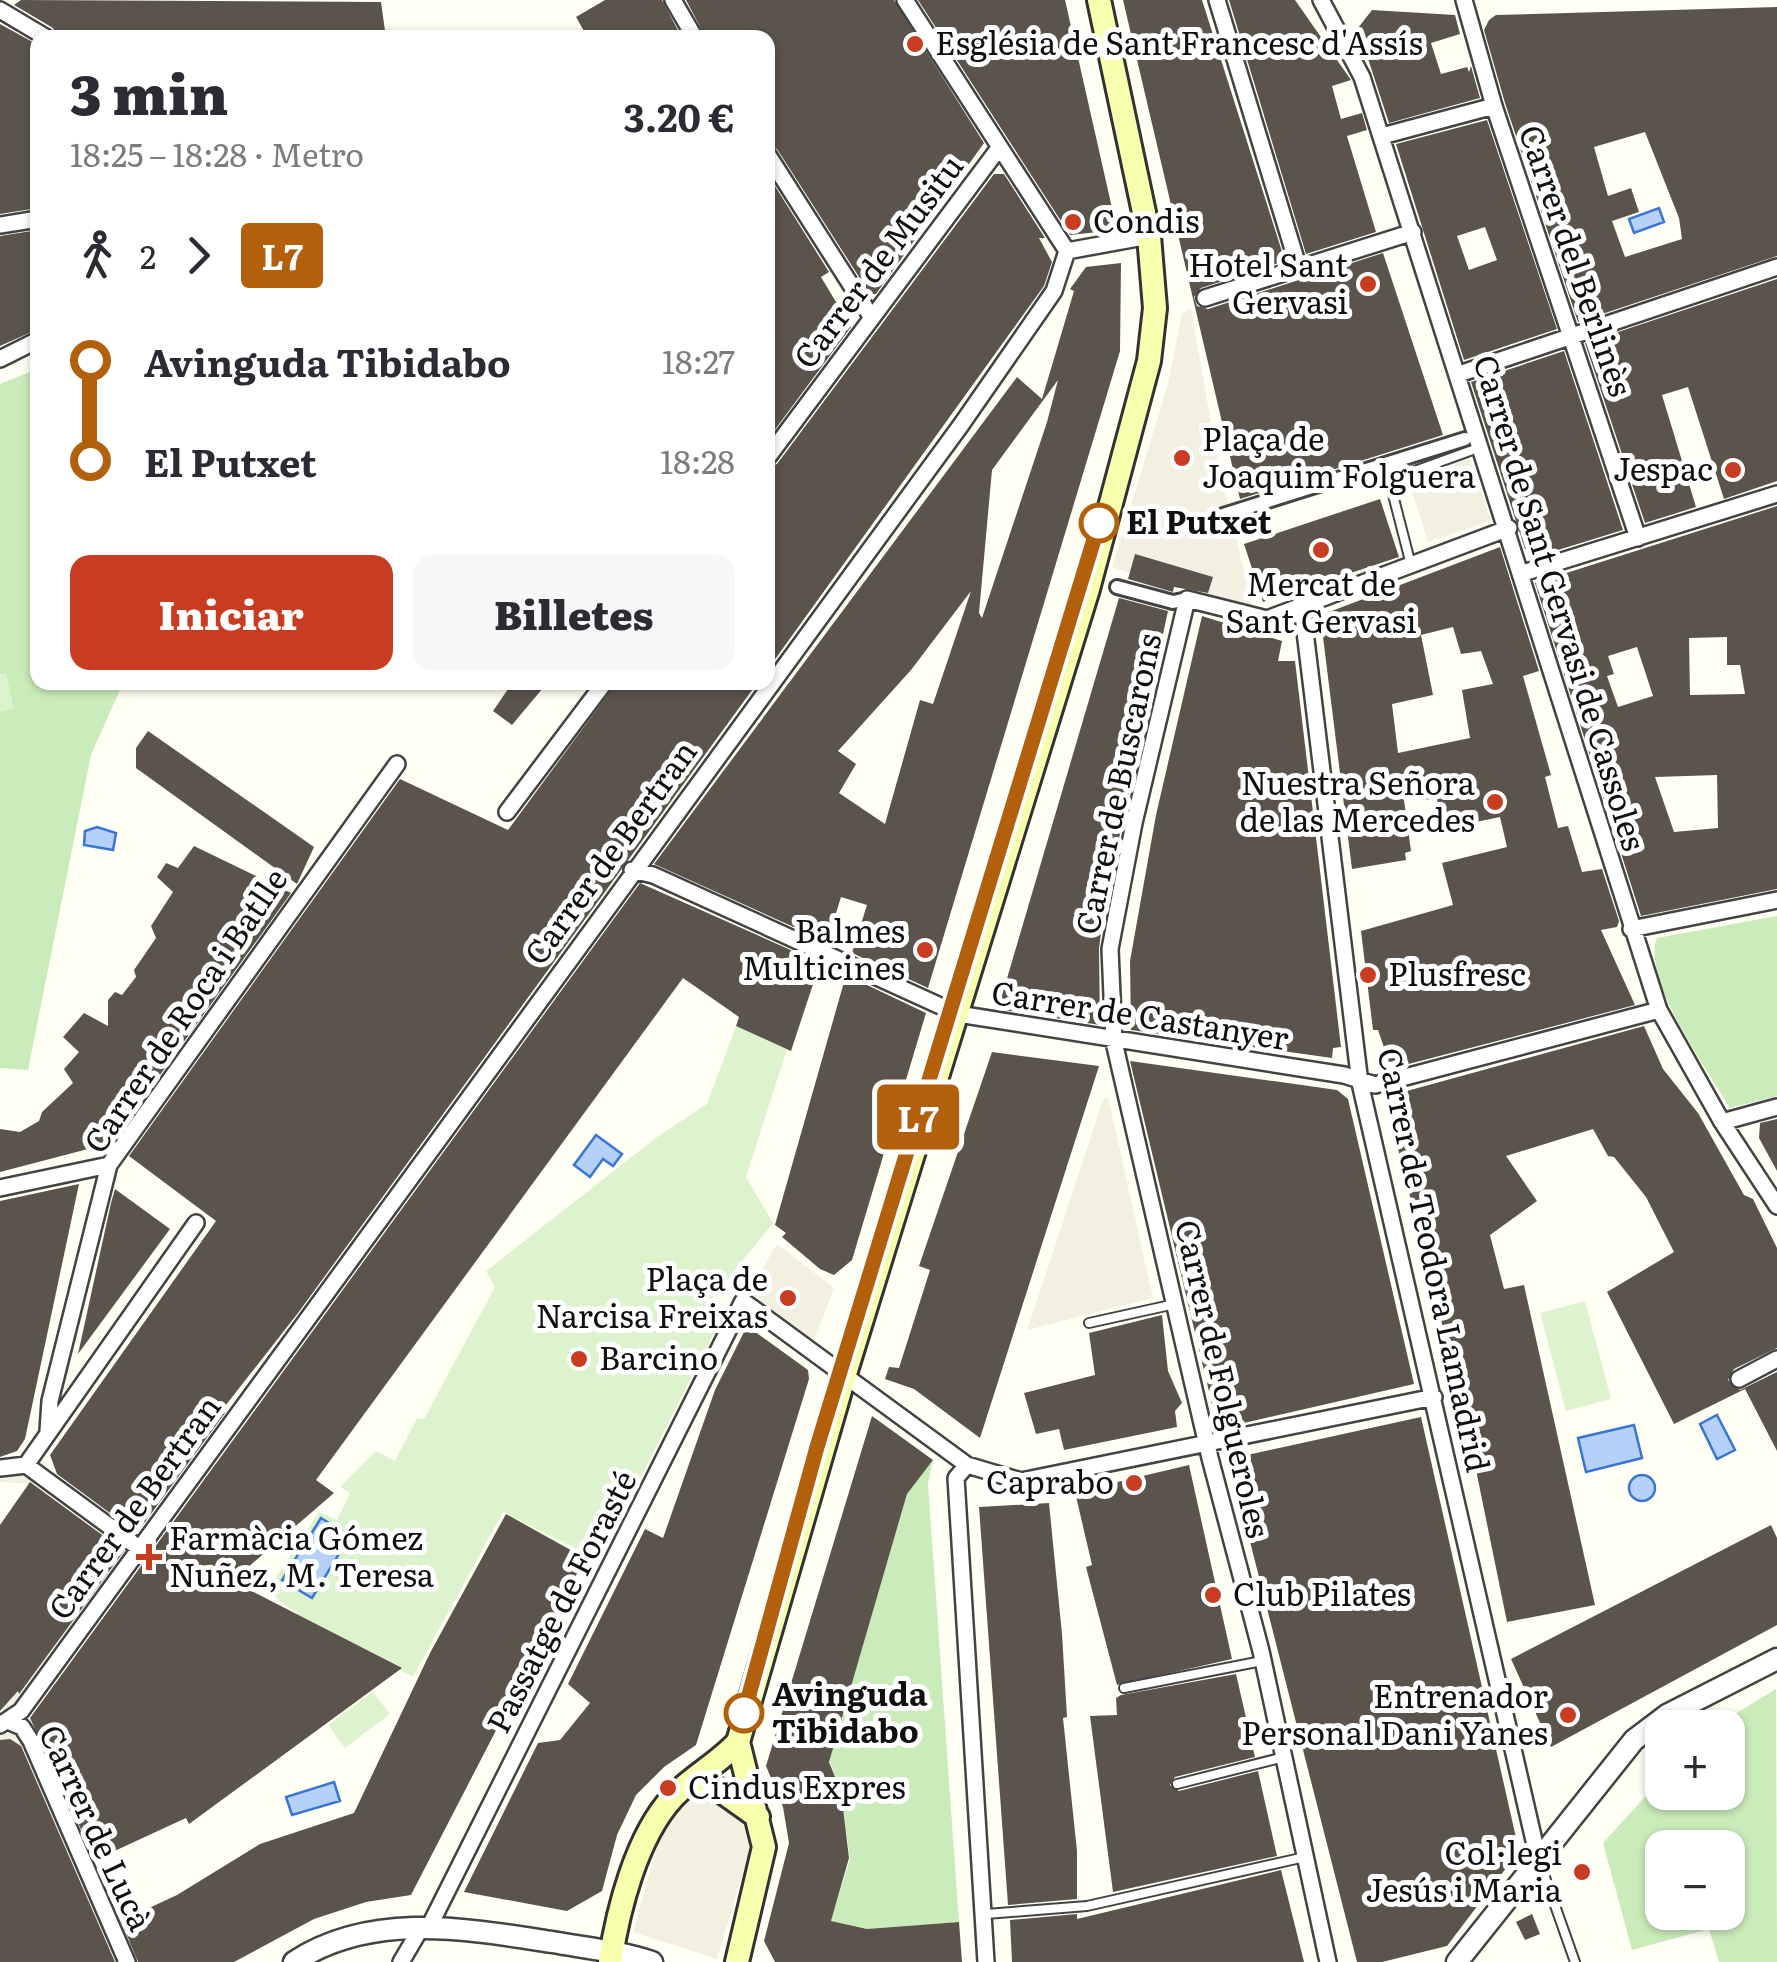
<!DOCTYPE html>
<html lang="es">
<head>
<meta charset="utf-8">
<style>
  :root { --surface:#fff; --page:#f7f7f7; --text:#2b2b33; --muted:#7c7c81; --accent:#c83d21 }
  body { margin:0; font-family:Literata,serif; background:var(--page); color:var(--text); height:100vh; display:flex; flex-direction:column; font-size:38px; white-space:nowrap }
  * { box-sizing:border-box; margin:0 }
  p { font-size:32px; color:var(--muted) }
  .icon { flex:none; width:55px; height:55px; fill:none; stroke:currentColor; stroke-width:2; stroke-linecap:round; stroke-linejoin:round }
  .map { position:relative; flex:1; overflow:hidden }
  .side { position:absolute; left:30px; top:30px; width:745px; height:660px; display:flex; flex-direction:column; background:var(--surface); border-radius:20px; box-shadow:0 2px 8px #0004 }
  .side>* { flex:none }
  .badge { padding:0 20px; border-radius:8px; font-size:35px; line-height:65px }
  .controls { position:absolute; left:1645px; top:1710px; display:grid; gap:20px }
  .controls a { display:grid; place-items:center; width:100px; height:100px; border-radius:20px; background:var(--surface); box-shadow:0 2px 8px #0004; font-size:50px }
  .map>.badge { position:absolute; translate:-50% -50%; box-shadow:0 0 0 5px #fff }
  .legs { display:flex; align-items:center; gap:15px; height:110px; padding:0 40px; font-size:32px }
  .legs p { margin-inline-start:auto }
  .head { display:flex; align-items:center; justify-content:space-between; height:170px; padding:0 40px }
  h1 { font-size:55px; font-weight:800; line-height:75px }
  .button { display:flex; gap:20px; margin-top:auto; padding:20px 40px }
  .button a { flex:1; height:115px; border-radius:20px; background:var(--accent); color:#fff; font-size:40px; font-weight:800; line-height:115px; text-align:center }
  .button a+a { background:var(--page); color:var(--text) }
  ul { padding:0 40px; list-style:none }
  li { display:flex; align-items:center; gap:35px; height:100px; font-size:38px }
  li i { display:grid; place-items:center; width:15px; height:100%; margin:0 12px; background:currentColor }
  li i::after { content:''; width:25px; height:25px; margin:-12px; border:8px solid; border-radius:50%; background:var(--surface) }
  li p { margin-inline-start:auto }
  li:first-child i { background:linear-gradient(#0000 50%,currentColor 0) }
  li:last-child i { background:linear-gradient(currentColor 50%,#0000 0) }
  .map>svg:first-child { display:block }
  .green { fill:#caecba; fill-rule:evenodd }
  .pitch { fill:#ddf3cd }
  .plaza { fill:#f1f0e1 }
  .water { fill:#b6d1f9; stroke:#3975d3; stroke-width:2.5 }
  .building { fill:#5a544c; fill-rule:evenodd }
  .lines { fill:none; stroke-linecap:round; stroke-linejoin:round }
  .service-casing { stroke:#434343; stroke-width:12 }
  .pedestrian-casing { stroke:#434343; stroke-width:18 }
  .minor-casing { stroke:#434343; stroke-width:20 }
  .tertiary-casing { stroke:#434343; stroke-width:25 }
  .secondary-casing { stroke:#323232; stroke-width:28 }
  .service { stroke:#fff; stroke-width:8 }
  .pedestrian { stroke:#fff; stroke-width:12 }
  .minor { stroke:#fff; stroke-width:15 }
  .tertiary { stroke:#fff; stroke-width:20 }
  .secondary { stroke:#f7ffaf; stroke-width:22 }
  .line-1-casing { stroke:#fff; stroke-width:22 }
  .line-1 { stroke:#b2600b; stroke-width:15 }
  .poi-dot { fill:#c83d21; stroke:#fff; stroke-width:4 }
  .stop-1-dot { fill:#fff; stroke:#b2600b; stroke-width:5 }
  .labels { text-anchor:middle; stroke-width:10; stroke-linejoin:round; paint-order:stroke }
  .poi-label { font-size:32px; fill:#101010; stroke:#fff; text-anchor:start }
  .street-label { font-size:32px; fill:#101010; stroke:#fff }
  .stop-label { font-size:32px; font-weight:bold; fill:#101010; stroke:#fff; text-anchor:start }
</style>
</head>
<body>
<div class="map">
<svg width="1777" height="1962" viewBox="0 0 1777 1962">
  <rect width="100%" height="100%" fill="#fffff4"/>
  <!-- green -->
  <path class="green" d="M37,369L38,682L123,683L91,755L28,1070L0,1068V384Z
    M1777,916V1096L1730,1108C1708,1070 1641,980 1657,938Z
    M933,1460L928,1484L959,1922L867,1929L831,1921L850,1859L841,1791L829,1759L909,1488Z
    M1776,1689L1777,1962H1719L1709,1929L1632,1950L1603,1843L1662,1778V1792H1728V1728L1714,1727ZM1662,1848H1728V1912H1662Z"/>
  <!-- pitch -->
  <path class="pitch" d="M6,673L14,709L0,712V674Z
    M736,1026L787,1049L746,1177L773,1223L699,1315L716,1329L599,1560L503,1512L413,1677L303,1618L267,1591L319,1512L337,1520L350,1493L340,1487L376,1451L395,1461L417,1418L424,1419L495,1287L486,1271L657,1137L707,1104Z
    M1585,1301L1611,1399L1566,1411L1540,1313Z
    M373,1692L390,1714L345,1748L328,1725Z"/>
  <!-- plaza -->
  <path class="plaza" d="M1191,309L1216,452L1253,610L1206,597L1212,578L1135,555L1130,573L1112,567L1168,384L1182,313Z
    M1469,456L1491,521L1428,542L1408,479Z
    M1108,1097L1153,1298L1027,1330L1103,1100Z
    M777,1244L834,1288L810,1351L743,1301Z
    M26,1475L128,1551L124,1564L58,1652L53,1649L27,1685L31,1689L24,1699L0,1721V1715L122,1549L35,1484L0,1482V1477Z
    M0,1730L24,1738L123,1962H112L17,1744L0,1740Z
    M707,1794L746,1822L749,1838L748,1856L717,1959L633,1932L662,1829L687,1801Z"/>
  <!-- water -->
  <path class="water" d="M1659,208L1664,222L1634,233L1629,219Z
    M97,827L116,833L113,850L84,845L85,831Z
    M596,1135L622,1154L613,1166L603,1159L590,1177L574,1165Z
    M1717,1415L1735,1450L1717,1459L1700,1424Z
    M1634,1425L1642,1458L1586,1472L1578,1438Z
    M1629 1488a13 13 0 1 1 26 0a13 13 0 1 1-26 0Z
    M321,1518L350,1536L312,1598L282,1580Z
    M334,1782L340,1801L292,1815L286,1797Z"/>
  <!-- building -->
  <path class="building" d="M21,0L381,2L386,38H58L53,28L14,5Z
    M605,0H662L682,38H588L576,17Z
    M686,0H894L984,143L876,294H870L777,149L768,144V38H706Z
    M918,0H1065L1117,230L1070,235Z
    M1123,0H1202L1285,261L1201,288L1194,297L1197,306L1208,309L1383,253L1443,435L1240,499Z
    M1229,0H1295L1351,80L1332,86L1341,119L1362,113L1367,130L1347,136L1376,232L1306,254Z
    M1777,7V256L1578,322L1505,103L1484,30L1489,20L1496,15ZM1645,132L1679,218L1682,239L1625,257L1612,221L1639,212L1631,188L1608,196L1594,147Z
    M1372,10L1455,15L1460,34L1431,43L1441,74L1467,67L1469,72L1471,66L1480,98L1389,123L1358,28Z
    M0,24L38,45V208L0,214Z
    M1487,120L1557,329L1464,360L1396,144ZM1485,227L1497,260L1469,270L1457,236Z
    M994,174H1004L1045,238H1039L1052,262L1044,286L768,669V468L777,464Z
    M768,175L829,272L821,277L851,327L768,439Z
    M38,230V329L0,346V236Z
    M1121,263L1120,351L928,988L852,953L867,905L841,897L827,942L654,864L1017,377L1042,399L1074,291L1070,289L1086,267ZM1058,380L1047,422L982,618L979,613L992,470ZM971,591L933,704L920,700L885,824L839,793L856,764L838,751L911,670Z
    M1777,279V481L1724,499L1688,387L1662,395L1696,507L1645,523L1585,343Z
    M1564,351L1623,530L1545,554L1525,549L1471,382Z
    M1380,499L1399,557L1263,602L1244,544Z
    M1777,506V889L1641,916L1535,583ZM1727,637V665H1740L1745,694L1690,695L1689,638ZM1637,647L1653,696L1618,707L1607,676L1614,674L1608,656ZM1717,775L1718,828L1674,832L1655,777Z
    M1500,547L1539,671L1523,676L1551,775L1545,777L1558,828L1568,826L1582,872L1602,869L1619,921L1617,927L1601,930L1635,1005L1397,1067L1395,1061L1389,1062L1378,1030H1373L1361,931L1453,905L1442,863L1507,847L1500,817L1442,829L1437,799L1404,800L1411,851L1405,853L1406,860L1352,869L1321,621L1329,612ZM1453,627L1461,654L1481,651L1493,684L1462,690L1470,738L1398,753L1392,704L1433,695L1421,635Z
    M1135,554L1213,577L1208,593L1174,587L1173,592L1128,579Z
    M1119,598L1168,611L1104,908L1099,949L1100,1025L998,1009Z
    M1202,616L1282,641L1278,661H1295L1341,1047L1333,1048L1332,1058L1131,1030L1130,961L1156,815Z
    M513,682H548L512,725L493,711Z
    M617,682H758L298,1313L222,1410L225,1413L137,1533L57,1474L50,1455L216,1221L129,1156L400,779L508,830Z
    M148,731L314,847L297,884L136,768V748Z
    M194,846L291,893L111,1143L0,1172V1129L20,1132L39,1121L42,1112L73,1083L64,1069L79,1052L63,1037L84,1013L108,1026V1000L115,992L122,995L136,977L134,970L156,938L151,926L173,892L157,877L166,863L178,868Z
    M640,883L820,963L791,1051L736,1026L739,1017L683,978L316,1480L334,1493L232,1581L402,1668L189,1824L186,1818L95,1860L30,1718Z
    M846,975L926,1013L852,1260L834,1275L820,1269L782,1237L786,1233L775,1225Z
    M1644,1026L1663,1069L1698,1113L1744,1195L1753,1199L1777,1248V1348L1734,1369L1728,1380L1740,1390L1777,1372V1451L1745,1389L1674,1424L1607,1292L1674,1252L1646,1197L1614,1157L1608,1156L1593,1129L1506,1156L1537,1201L1490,1235L1504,1289L1524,1285L1595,1605L1507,1622L1464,1411L1385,1097Z
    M992,1052L1099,1066L980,1438L914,1389L885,1379L889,1367L899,1368L930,1270L919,1266Z
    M1130,1061L1337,1090L1348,1099L1414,1384L1218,1429Z
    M1777,1119V1171L1759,1138L1760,1123Z
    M79,1184L25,1439L17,1451L0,1457V1201Z
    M115,1189L170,1229L78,1354L111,1203Z
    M1162,1315L1168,1371L1182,1403L1175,1411L1177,1427L1064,1450L1059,1429L1036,1434L1024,1393L1095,1375L1089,1333Z
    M747,1326L808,1370L809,1379L696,1745L664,1767L636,1795L617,1835L602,1891L567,1911L464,1892L538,1743L560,1740L590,1703L568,1684L645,1529L663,1538L715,1390Z
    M872,1416L933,1460L907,1494L829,1762L841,1791L849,1858L831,1921L867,1929L959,1922L962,1962H775L764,1941L789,1843L783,1807L766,1766Z
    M1421,1417L1519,1851L1447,1946L1382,1962H1357L1229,1459Z
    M1189,1465L1232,1659L1117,1685L1086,1567L1092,1565L1075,1492Z
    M30,1482L124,1551L19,1694L18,1691L0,1711V1525Z
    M1049,1503L1062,1634L1067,1717L1063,1718L1077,1851V1899L1008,1905L979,1507Z
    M506,1514L585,1558L411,1895L366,1902L314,1919L234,1962H138L121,1921L177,1895L260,1844L354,1813L430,1653Z
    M1771,1525L1777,1538V1625L1551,1747L1511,1659Z
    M1236,1674L1255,1757L1175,1777L1170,1785L1179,1791L1258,1771L1277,1856L1113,1892L1090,1716L1117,1715L1116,1698L1121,1695Z
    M10,1739L21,1746L115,1962H0V1740Z
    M1281,1870L1304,1962H1012L1010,1920L1077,1914V1919Z
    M1532,1914L1540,1934L1525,1940L1516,1922Z"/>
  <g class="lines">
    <!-- service casing -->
    <g class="service-casing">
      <path id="service" d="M1387,481L1478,448
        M1370,483L1384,478L1391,487L1411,565
        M1089,1323L1175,1304
        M1124,1688L1262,1661
        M1177,1784L1284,1757
        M1540,1863L1575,1962
        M986,1914L1087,1906L1305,1857"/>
    </g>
    <!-- pedestrian casing -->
    <g class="pedestrian-casing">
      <path id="pedestrian" d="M1223,515L1465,439
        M1117,587L1173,602L1187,599"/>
    </g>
    <!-- minor casing -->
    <g class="minor-casing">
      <path id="minor" d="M673,0L695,38
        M905,0L1067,251
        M1217,0L1299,269
        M1321,0L1362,77L1659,1010L1722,1122L1777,1206
        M1464,0L1494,106L1638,538
        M0,10L47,38
        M1382,136L1494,106
        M768,155L872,318
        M0,225L38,219
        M1067,251L1149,236
        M1205,298L1413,232
        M0,359L38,340
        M1459,374L1777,267
        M768,457L999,148
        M1523,573L1777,494
        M1302,607L1360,1083L1538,1858
        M507,812L605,682
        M632,870L653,875L958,1014L1344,1075L1375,1085L1659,1010
        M1631,929L1777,900
        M1722,1122L1777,1107
        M0,1188L109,1165
        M1739,1379L1777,1359
        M48,1431L50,1401L109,1165L397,764
        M26,1465L196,1223
        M26,1465L139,1548
        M967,1465L956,1478L986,1962
        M0,1468L26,1465
        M10,1722L22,1727L31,1741L127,1962
        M0,1725L21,1711L961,425L1054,291L1067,251
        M429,1927L743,1301L967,1465L1021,1481L1434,1397
        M401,1962L421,1928
        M1328,1962L1261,1651L1210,1458L1114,1042L1110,949L1134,823L1187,599L1267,619L1509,528"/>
    </g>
    <!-- tertiary casing -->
    <g class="tertiary-casing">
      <path id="tertiary" d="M294,1962C372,1911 467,1929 552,1942C586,1948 619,1951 652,1962
        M1457,1962L1634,1740L1667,1715L1777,1659"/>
    </g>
    <!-- secondary casing -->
    <g class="secondary-casing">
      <path id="secondary" d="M687,1785L720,1790L758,1817
        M610,1962C618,1910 636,1837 673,1797C693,1776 718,1764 738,1742
        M737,1962L764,1847L738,1742L844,1377L1088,589L1149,361L1155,308L1149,236L1099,0"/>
    </g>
    <!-- service -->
    <use href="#service" class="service"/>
    <!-- pedestrian -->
    <use href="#pedestrian" class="pedestrian"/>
    <!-- minor -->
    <use href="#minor" class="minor"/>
    <!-- tertiary -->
    <use href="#tertiary" class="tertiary"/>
    <!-- secondary -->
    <use href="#secondary" class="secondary"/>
  </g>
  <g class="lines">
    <!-- line-1 casing -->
    <g class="line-1-casing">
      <path id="line-1" d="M744,1713L817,1447L1099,523"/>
    </g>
    <!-- line-1 -->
    <use href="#line-1" class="line-1"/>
  </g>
  <!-- markers -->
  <g class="poi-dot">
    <circle cx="915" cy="44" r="10"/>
    <circle cx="1073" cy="222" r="10"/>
    <circle cx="1368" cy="284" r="10"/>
    <circle cx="1182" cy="458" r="10"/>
    <circle cx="1733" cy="470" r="10"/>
    <circle cx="1321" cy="550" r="10"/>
    <circle cx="1495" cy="802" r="10"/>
    <circle cx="925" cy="950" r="10"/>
    <circle cx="1368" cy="975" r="10"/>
    <circle cx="788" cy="1298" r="10"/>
    <circle cx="579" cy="1359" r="10"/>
    <circle cx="1134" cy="1483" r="10"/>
    <path d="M144 1542h10v10h10v10h-10v10h-10v-10h-10v-10h10z"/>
    <circle cx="1213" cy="1595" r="10"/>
    <circle cx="1568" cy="1715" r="10"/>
    <circle cx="668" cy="1788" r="10"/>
    <circle cx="1582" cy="1872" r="10"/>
  </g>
  <g class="stop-1-dot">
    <circle cx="1099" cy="523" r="18"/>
    <circle cx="744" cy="1713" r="18"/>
  </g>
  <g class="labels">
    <!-- poi labels -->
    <g class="poi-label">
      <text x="935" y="55">Església de Sant Francesc d'Assís</text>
      <text x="1093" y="233">Condis</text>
      <text x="1348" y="277" text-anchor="end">Hotel Sant<tspan x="1348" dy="37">Gervasi</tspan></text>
      <text x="1202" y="451">Plaça de<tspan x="1202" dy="37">Joaquim Folguera</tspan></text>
      <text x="1713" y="481" text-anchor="end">Jespac</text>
      <text x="1321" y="596" text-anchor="middle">Mercat de<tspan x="1321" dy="37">Sant Gervasi</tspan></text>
      <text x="1475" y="795" text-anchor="end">Nuestra Señora<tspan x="1475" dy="37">de las Mercedes</tspan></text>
      <text x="905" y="943" text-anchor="end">Balmes<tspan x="905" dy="37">Multicines</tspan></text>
      <text x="1388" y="986">Plusfresc</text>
      <text x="768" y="1291" text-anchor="end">Plaça de<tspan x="768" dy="37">Narcisa Freixas</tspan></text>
      <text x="599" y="1370">Barcino</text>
      <text x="1114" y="1494" text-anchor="end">Caprabo</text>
      <text x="169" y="1550">Farmàcia Gómez<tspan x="169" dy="37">Nuñez, M. Teresa</tspan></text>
      <text x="1233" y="1606">Club Pilates</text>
      <text x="1548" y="1708" text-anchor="end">Entrenador<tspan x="1548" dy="37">Personal Dani Yanes</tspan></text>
      <text x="688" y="1799">Cindus Expres</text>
      <text x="1562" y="1865" text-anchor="end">Col·legi<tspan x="1562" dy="37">Jesús i Maria</tspan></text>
    </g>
    <!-- street labels -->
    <g class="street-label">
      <text transform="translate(1575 261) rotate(71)" y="11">Carrer del Berlinès</text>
      <text transform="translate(879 262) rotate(-53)" y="11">Carrer de Musitu</text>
      <text transform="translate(1559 603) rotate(73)" y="11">Carrer de Sant Gervasi de Cassoles</text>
      <text transform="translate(1119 784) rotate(-78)" y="11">Carrer de Buscarons</text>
      <text transform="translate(611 853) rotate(-54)" y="11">Carrer de Bertran</text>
      <text transform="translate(186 1011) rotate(-56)" y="11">Carrer de Roca i Batlle</text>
      <text transform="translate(1140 1016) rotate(9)" y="11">Carrer de Castanyer</text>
      <text transform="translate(1433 1260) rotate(78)" y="11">Carrer de Teodora Lamadrid</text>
      <text transform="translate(1222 1379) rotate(77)" y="11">Carrer de Folgueroles</text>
      <text transform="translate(135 1508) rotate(-54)" y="11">Carrer de Bertran</text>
      <text transform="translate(562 1602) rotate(-63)" y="11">Passatge de Forasté</text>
      <text transform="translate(95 1828) rotate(65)" y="11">Carrer de Lucà</text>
    </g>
    <!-- stop labels -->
    <g class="stop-label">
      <text x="1126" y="534">El Putxet</text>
      <text x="772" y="1706">Avinguda<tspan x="772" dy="37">Tibidabo</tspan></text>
    </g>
  </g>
</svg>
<div class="controls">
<a>+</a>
<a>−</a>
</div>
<b class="badge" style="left:918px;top:1117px;background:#b2600b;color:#fff">L7</b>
<section class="side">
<div class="head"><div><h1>3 min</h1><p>18:25 – 18:28 · Metro</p></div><b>3.20 €</b></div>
<div class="legs"><svg class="icon" aria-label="walk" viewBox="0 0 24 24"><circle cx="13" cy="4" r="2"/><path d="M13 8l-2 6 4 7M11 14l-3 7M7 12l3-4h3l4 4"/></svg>2<svg class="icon" aria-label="forward" viewBox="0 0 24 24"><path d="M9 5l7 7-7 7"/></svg><b class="badge" style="background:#b2600b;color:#fff">L7</b></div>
<ul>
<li><i style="color:#b2600b"></i><b>Avinguda Tibidabo</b><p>18:27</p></li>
<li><i style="color:#b2600b"></i><b>El Putxet</b><p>18:28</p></li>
</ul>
<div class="button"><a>Iniciar</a><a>Billetes</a></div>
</section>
</div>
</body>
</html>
